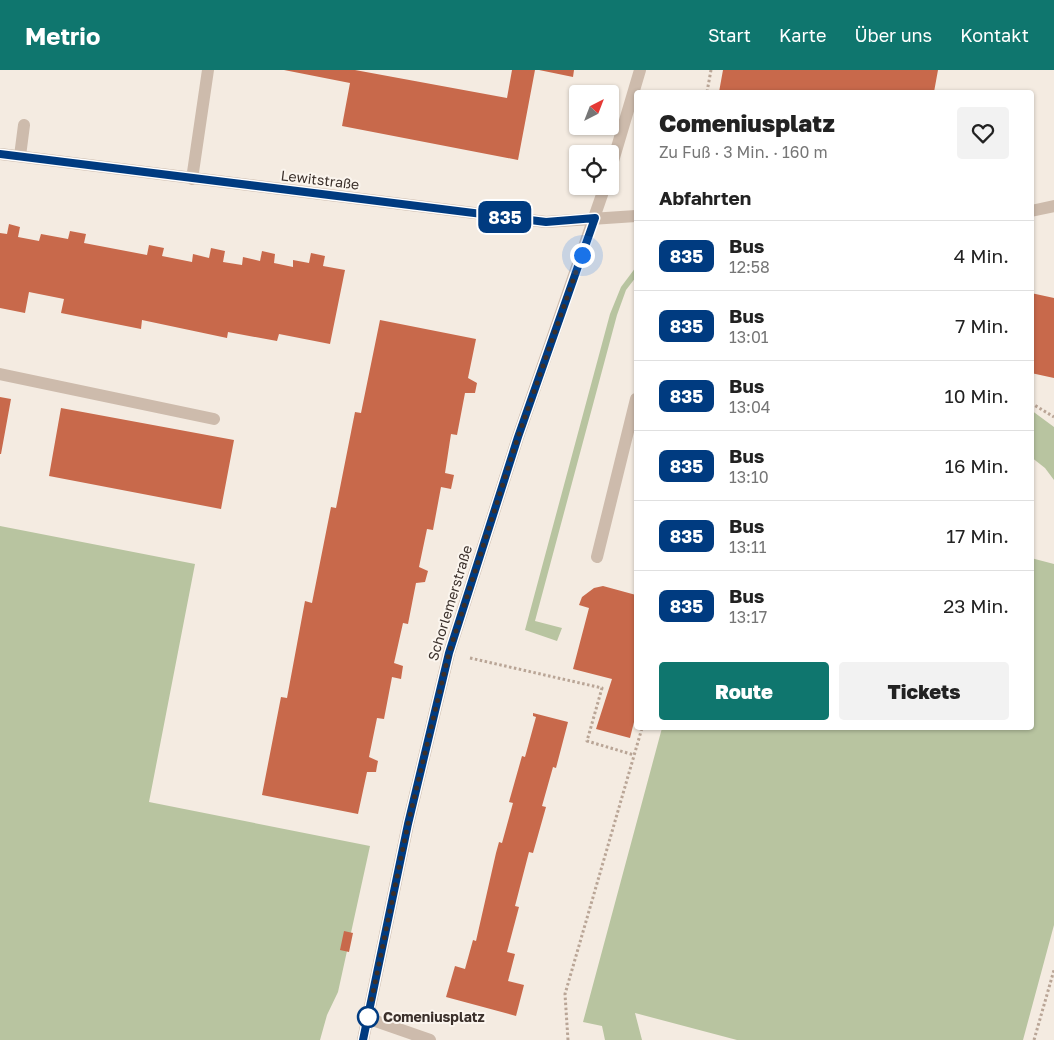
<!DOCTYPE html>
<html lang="de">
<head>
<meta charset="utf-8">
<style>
  :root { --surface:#fff; --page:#f2f2f2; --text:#222; --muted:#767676; --line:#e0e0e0; --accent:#0f766e }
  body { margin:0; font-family:"Golos Text",sans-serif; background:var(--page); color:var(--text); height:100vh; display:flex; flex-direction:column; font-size:19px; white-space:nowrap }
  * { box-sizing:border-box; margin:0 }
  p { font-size:16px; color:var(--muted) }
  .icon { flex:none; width:28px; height:28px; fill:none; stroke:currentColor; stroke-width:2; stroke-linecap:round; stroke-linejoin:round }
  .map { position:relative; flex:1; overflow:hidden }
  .side { position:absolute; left:634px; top:20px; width:400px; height:640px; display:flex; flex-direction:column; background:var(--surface); border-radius:5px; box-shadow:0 1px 4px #0004 }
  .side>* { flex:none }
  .badge { padding:0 10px; border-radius:8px; font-size:18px; line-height:32px }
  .needle { width:32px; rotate:42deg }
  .tools { position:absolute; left:569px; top:15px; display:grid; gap:10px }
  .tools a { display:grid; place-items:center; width:50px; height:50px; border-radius:5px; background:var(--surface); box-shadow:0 1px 4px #0004; font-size:25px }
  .you { position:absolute; width:25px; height:25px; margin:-12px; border:4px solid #fff; border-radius:50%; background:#1a73e8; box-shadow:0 0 0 8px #1a73e833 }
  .map>.badge { position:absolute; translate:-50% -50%; box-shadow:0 0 0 2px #fff }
  h2 { padding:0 25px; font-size:19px; line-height:45px }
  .round { display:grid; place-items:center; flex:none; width:52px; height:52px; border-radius:5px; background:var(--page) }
  .overview { display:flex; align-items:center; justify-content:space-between; height:85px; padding:0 25px }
  h1 { font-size:24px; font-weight:800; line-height:38px }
  .action { display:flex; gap:10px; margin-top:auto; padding:10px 25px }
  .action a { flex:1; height:58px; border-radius:5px; background:var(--accent); color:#fff; font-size:20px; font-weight:800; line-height:58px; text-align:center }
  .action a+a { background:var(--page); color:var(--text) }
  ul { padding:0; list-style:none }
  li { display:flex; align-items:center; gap:15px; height:70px; padding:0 25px; border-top:1px solid var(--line) }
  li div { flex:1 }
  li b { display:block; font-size:19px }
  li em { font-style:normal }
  li .badge { min-width:55px; font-weight:700; text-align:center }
  header { display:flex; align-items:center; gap:30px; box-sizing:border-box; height:70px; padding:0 25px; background:var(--accent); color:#fff }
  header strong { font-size:24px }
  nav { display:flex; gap:28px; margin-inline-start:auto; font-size:18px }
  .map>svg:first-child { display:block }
  .green { fill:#b8c4a0 }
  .building { fill:#c8694b }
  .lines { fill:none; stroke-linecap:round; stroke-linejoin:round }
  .path { stroke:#b9a596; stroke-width:3; stroke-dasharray:2.5 2.5; stroke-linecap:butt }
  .minor { stroke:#cdbbac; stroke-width:12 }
  .line-casing { stroke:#fff; stroke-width:11 }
  .line { stroke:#003b80; stroke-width:8 }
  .walk { stroke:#3b302b; stroke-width:5; stroke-dasharray:0 9 }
  .stop-dot { fill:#fff; stroke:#003b80; stroke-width:2.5 }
  .labels { text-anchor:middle; stroke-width:4; stroke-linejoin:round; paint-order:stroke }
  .street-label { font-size:14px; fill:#3b302b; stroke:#fbf5ee }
  .stop-label { font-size:14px; font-weight:bold; fill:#3b302b; stroke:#fbf5ee; text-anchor:start }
</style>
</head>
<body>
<header>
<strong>Metrio</strong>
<nav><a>Start</a><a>Karte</a><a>Über uns</a><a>Kontakt</a></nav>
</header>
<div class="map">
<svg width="1054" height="970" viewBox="0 0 1054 970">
  <rect width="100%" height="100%" fill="#f4ebe1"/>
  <!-- green -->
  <path class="green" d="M636,197V207L626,220L617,245L535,551L562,558L557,571L525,560L610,244L621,217Z
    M1031,340L1054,357V410L1045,398L1031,387Z
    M0,456L195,494L149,732L370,776L338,922L327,945L320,970H0Z
    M1031,488L1054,494V855L1023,970H737L635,943L642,970H605L602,956L583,952L662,658H1031Z"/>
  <!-- building -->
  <path class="building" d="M284,0H355L507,28L512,0H535L518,90L342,56L350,13Z
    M539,0H574L573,7Z
    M723,0H938L934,22H719Z
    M9,154L20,157L18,167L39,171L41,164L68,169L70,161L86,164L84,173L147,185L149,175L164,178L162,186L192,192L193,184L209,188L211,178L225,181L223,192L242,195L243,187L260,191L262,181L275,184L274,193L293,197V190L309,193L311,183L325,186L323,196L345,200L330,274L279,264L277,271L228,262L227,268L142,250L141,259L61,243L64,229L29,222L25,243L0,238V163L7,164Z
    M1031,223L1054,228V308L1031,303Z
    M380,250L476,269L468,308L477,313L475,323H465L457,365L451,364L445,403L454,405L451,419L441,417L433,460L427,459L419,497L428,501L425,512L416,513L408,554L403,553L394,593L403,596L401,609L392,607L384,649L377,648L369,687L378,691L377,696L376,702H367L358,744L262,725L281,627L287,628L305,531L312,533L331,437L336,438L355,342L361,343Z
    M0,327L11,329L1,384H0Z
    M61,338L234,370L221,439L49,406Z
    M603,516L636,525V644L630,668L596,659L612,609L573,599L589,538L579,535L582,527L594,518Z
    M533,643L568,652L556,698L553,697L542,736L546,737L533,783L529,782L515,836L519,837L507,882L515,884L508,911L524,915L516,946L446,927L455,896L465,899L473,870L476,871L496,783L499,772L502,773L513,733L509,732L522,686L525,687L536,647L533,646Z
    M344,861L353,863L349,882L340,880Z"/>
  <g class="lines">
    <!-- path -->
    <path class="path" d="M707,22L711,0
      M1031,333L1054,347
      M470,588L602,618L587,671L634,685
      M568,970L565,924L642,658
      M1034,970L1054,900"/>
    <!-- minor -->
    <path class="minor" d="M0,84L546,152L636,146
      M20,86L24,55
      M610,101L640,0
      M192,109L208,0
      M1031,141L1054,136
      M0,304L214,349
      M597,487L636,329
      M367,948L430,970
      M363,970L408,754L449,583L518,367L605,116"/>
  </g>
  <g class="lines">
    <!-- line casing -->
    <g class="line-casing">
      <path id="line" d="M0,84L546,152L595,148L518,367L449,583L408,754L363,970"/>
    </g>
    <!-- line -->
    <use href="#line" class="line"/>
    <!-- walk -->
    <path class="walk" d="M368,947L408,754L449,583L518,367L582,185"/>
  </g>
  <!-- markers -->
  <circle class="stop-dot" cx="368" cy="947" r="10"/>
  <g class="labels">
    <!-- street labels -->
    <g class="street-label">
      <text transform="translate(320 110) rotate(7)" y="5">Lewitstraße</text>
      <text transform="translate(450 533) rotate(-73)" y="5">Schorlemerstraße</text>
    </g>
    <!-- stop labels -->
    <g class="stop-label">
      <text x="383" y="952">Comeniusplatz</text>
    </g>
  </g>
</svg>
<div class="tools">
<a><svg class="needle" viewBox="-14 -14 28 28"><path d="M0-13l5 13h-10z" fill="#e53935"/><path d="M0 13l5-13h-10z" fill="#767676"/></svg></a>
<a><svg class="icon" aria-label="locate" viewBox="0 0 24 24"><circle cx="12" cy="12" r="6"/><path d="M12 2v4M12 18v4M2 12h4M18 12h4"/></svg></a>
</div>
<div class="you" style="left:582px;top:185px"></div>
<b class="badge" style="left:505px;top:147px;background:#003b80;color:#fff">835</b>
<section class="side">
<div class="overview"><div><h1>Comeniusplatz</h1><p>Zu Fuß · 3 Min. · 160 m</p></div><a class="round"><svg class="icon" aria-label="heart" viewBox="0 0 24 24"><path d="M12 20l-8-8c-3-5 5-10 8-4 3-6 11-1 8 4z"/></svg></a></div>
<h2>Abfahrten</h2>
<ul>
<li><span class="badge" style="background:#003b80;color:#fff">835</span><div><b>Bus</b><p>12:58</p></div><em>4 Min.</em></li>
<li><span class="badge" style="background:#003b80;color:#fff">835</span><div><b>Bus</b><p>13:01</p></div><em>7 Min.</em></li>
<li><span class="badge" style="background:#003b80;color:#fff">835</span><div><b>Bus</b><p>13:04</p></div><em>10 Min.</em></li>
<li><span class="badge" style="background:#003b80;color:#fff">835</span><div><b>Bus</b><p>13:10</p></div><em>16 Min.</em></li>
<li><span class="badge" style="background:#003b80;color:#fff">835</span><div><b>Bus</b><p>13:11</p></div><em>17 Min.</em></li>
<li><span class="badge" style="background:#003b80;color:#fff">835</span><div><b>Bus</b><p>13:17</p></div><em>23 Min.</em></li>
</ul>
<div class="action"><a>Route</a><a>Tickets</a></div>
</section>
</div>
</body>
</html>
